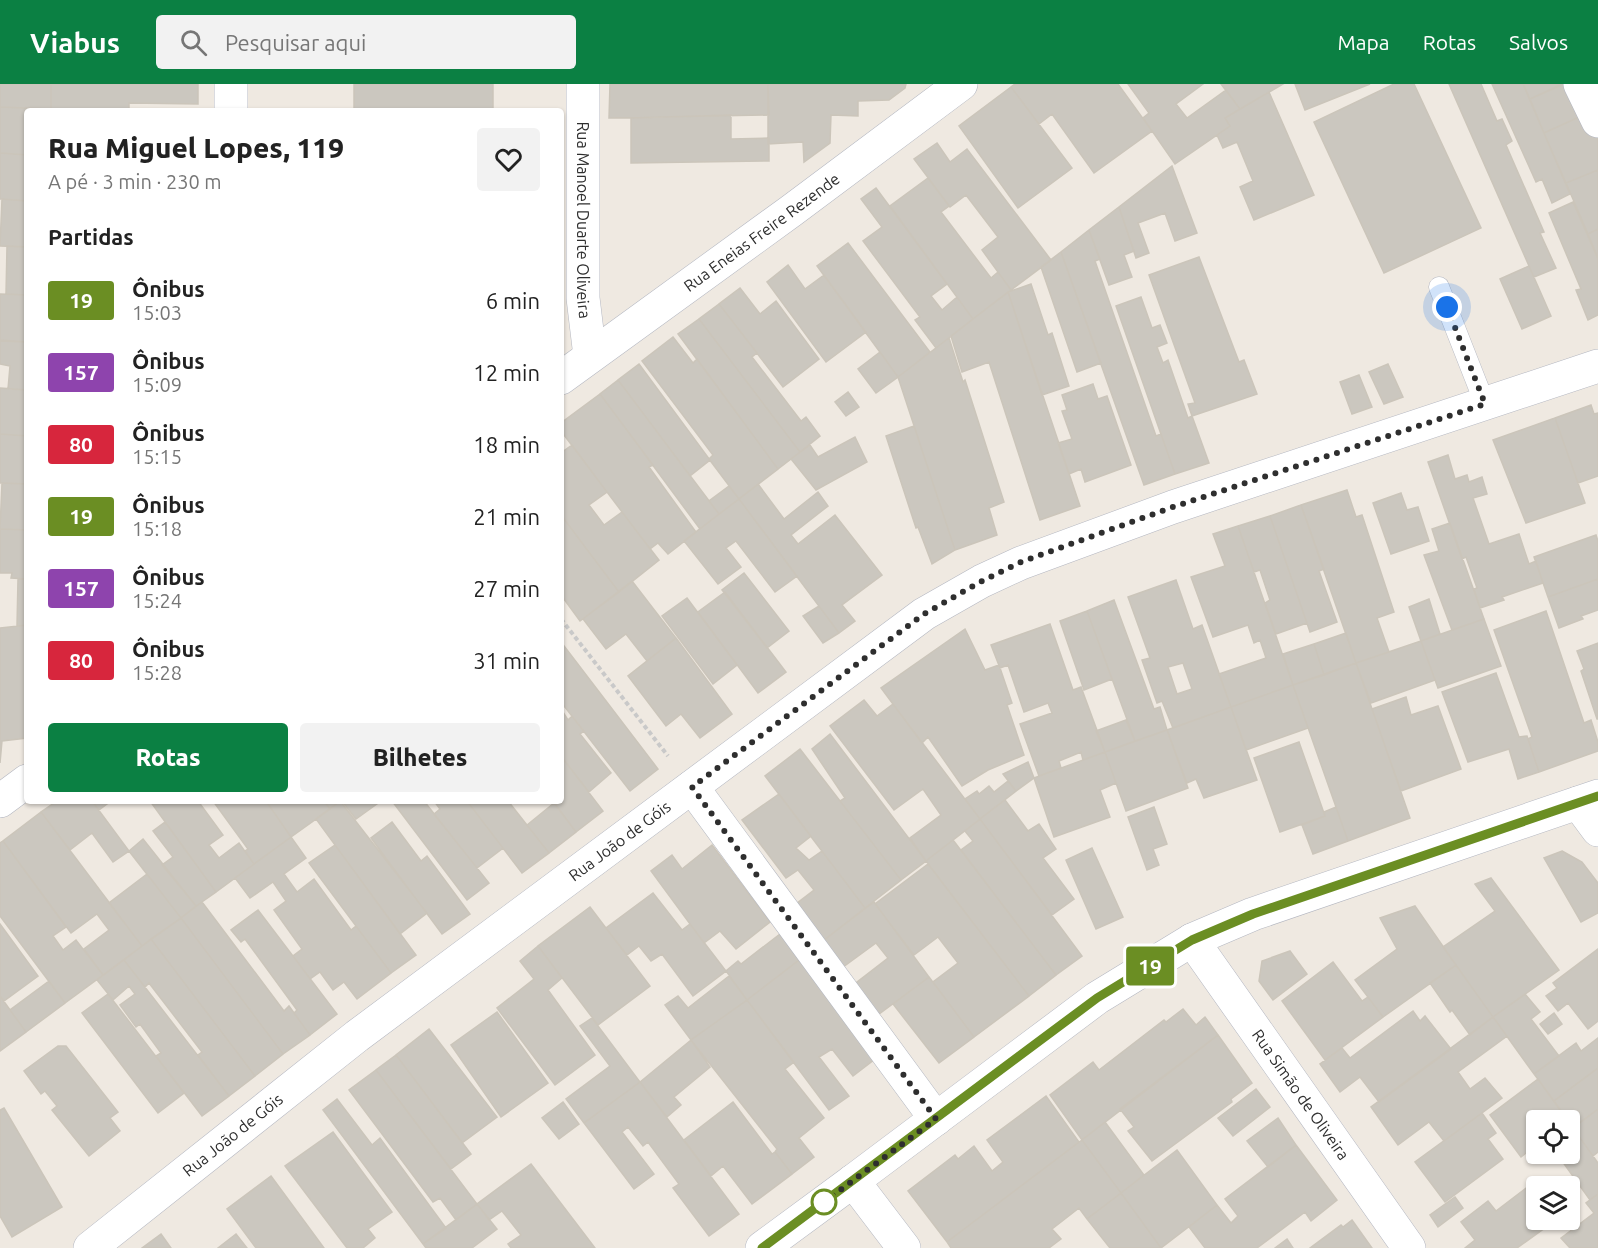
<!DOCTYPE html>
<html lang="pt">
<head>
<meta charset="utf-8">
<style>
  :root { --surface:#fff; --page:#f2f2f2; --text:#222; --muted:#767676; --accent:#0b8043 }
  body { margin:0; font-family:Ubuntu,sans-serif; background:var(--page); color:var(--text); height:100vh; display:flex; flex-direction:column; font-size:22px; white-space:nowrap }
  * { box-sizing:border-box; margin:0 }
  p { font-size:20px; color:var(--muted) }
  .icon { flex:none; width:33px; height:33px; fill:none; stroke:currentColor; stroke-width:2; stroke-linecap:round; stroke-linejoin:round }
  .map { position:relative; flex:1; overflow:hidden }
  .sheet { position:absolute; left:24px; top:24px; width:540px; height:696px; display:flex; flex-direction:column; background:var(--surface); border-radius:6px; box-shadow:0 2px 4px #0004 }
  .sheet>* { flex:none }
  .badge { padding:0 12px; border-radius:4px; font-size:21px; line-height:39px }
  .fabs { position:absolute; left:1526px; top:1026px; display:grid; gap:12px }
  .fabs a { display:grid; place-items:center; width:54px; height:54px; border-radius:6px; background:var(--surface); box-shadow:0 2px 4px #0004; font-size:30px }
  .you { position:absolute; width:30px; height:30px; margin:-15px; border:4px solid #fff; border-radius:50%; background:#1a73e8; box-shadow:0 0 0 9px #1a73e833 }
  .map>.badge { position:absolute; translate:-50% -50%; box-shadow:0 0 0 3px #fff }
  h2 { padding:0 24px; font-size:22px; line-height:54px }
  .round { display:grid; place-items:center; flex:none; width:63px; height:63px; border-radius:6px; background:var(--page) }
  .headline { display:flex; align-items:center; justify-content:space-between; height:102px; padding:0 24px }
  h1 { font-size:28px; font-weight:800; line-height:45px }
  .primary-button { display:flex; gap:12px; margin-top:auto; padding:12px 24px }
  .primary-button a { flex:1; height:69px; border-radius:6px; background:var(--accent); color:#fff; font-size:24px; font-weight:800; line-height:69px; text-align:center }
  .primary-button a+a { background:var(--page); color:var(--text) }
  ul { padding:0; list-style:none }
  li { display:flex; align-items:center; gap:18px; height:72px; padding:0 24px }
  li div { flex:1 }
  li b { display:block; font-size:22px }
  li em { font-style:normal }
  li .badge { min-width:66px; font-weight:700; text-align:center }
  header { display:flex; align-items:center; gap:36px; box-sizing:border-box; height:84px; padding:0 30px; background:var(--accent); color:#fff }
  header strong { font-size:28px }
  nav { display:flex; gap:33px; margin-inline-start:auto; font-size:21px }
  .search { width:420px; height:54px; background:var(--page); display:flex; align-items:center; gap:15px; box-sizing:border-box; padding:0 21px; border-radius:6px; color:var(--muted); font-size:22px }
  .map>svg:first-child { display:block }
  .building { fill:#cbc7bf; stroke:#cbc5ba; stroke-width:1.5; fill-rule:evenodd }
  .lines { fill:none; stroke-linecap:round; stroke-linejoin:round }
  .lane-casing { stroke:#b4b7c1; stroke-width:21 }
  .street-casing { stroke:#b4b7c1; stroke-width:34 }
  .secondary-casing { stroke:#b4b7c1; stroke-width:34 }
  .path { stroke:#c9c9c9; stroke-width:4; stroke-dasharray:4.5 3; stroke-linecap:butt }
  .lane { stroke:#fff; stroke-width:20 }
  .street { stroke:#fff; stroke-width:33 }
  .secondary { stroke:#fff; stroke-width:33 }
  .line-casing { stroke:#fff; stroke-width:14 }
  .line { stroke:#6b8e23; stroke-width:9 }
  .walk { stroke:#2e2e2e; stroke-width:6; stroke-dasharray:0 10.8 }
  .stop-dot { fill:#fff; stroke:#6b8e23; stroke-width:3 }
  .labels { text-anchor:middle; stroke-width:6; stroke-linejoin:round; paint-order:stroke }
  .street-label { font-size:16px; fill:#2e2e2e; stroke:#fff }
</style>
</head>
<body>
<header>
<strong>Viabus</strong>
<div class="search"><svg class="icon" aria-label="search" viewBox="0 0 24 24"><circle cx="10" cy="10" r="6"/><path d="M15 15l6 6"/></svg>Pesquisar aqui</div>
<nav><a>Mapa</a><a>Rotas</a><a>Salvos</a></nav>
</header>
<div class="map">
<svg width="1598" height="1164" viewBox="0 0 1598 1164">
  <rect width="100%" height="100%" fill="#efe9e1"/>
  <!-- building -->
  <path class="building" d="M0,0H51V25L0,23Z
    M51,0H198V20L129,19V27L51,25Z
    M354,0H493V27H354Z
    M610,0H768L769,31L609,34Z
    M768,0H906L905,4L889,16L858,17V32L831,31L830,59L804,78L803,58L768,60Z
    M1015,0H1118L1152,47L1094,89L1052,30L1039,40L1011,3Z
    M1128,0H1203L1176,20L1187,34L1226,6L1240,25L1225,34L1230,42L1175,80L1143,34L1149,29Z
    M1221,0H1283L1240,25Z
    M1295,0H1370L1305,26Z
    M1394,0H1414L1481,144L1384,189L1314,38Z
    M1449,0H1481L1497,37L1502,35L1512,57L1506,61L1544,148L1540,149L1556,184L1534,193L1533,191Z
    M1492,0H1523L1570,110L1552,119L1542,95L1536,98Z
    M1523,0H1559L1560,2L1530,15Z
    M1562,0H1571L1588,29L1544,49L1530,15Z
    M1011,3L1072,84L1018,124L959,42Z
    M1269,8L1314,111L1254,136L1240,103L1253,97L1237,58L1223,64L1217,51L1230,42L1225,34Z
    M0,23L51,25V27H27V71L0,69Z
    M1588,29L1598,50V86L1566,99L1544,49Z
    M731,31V55L769,54V77L631,79V34Z
    M937,59L950,78L967,65L1051,176L1011,206L982,166L998,153L966,111L950,123L914,75Z
    M0,69L27,71V117L0,115Z
    M1172,82L1197,149L1175,157L1165,129L1138,139L1149,169L1136,174L1119,123Z
    M1598,86V145L1588,150L1566,99Z
    M928,94L949,122L941,128L991,194L998,188L1011,206L973,235L890,122Z
    M876,104L947,200L931,212L942,226L957,213L973,235L936,264L915,236L920,233L863,157L882,143L861,115Z
    M2,115L27,117V163L0,162Z
    M1573,118L1598,175V231L1588,236L1576,206L1581,205L1549,129Z
    M1119,123L1134,167L1124,171L1132,193L1109,201L1089,146Z
    M1598,145V174L1588,150Z
    M1089,146L1100,175L1095,177L1156,352L1161,350L1175,390L1144,401L1061,168Z
    M848,159L930,268L898,293L817,182Z
    M7,162L27,163V211L6,210Z
    M1061,168L1101,279L1077,288L1041,183Z
    M1199,173L1239,278L1244,276L1257,310L1192,332L1188,320L1195,319L1149,191Z
    M788,181L805,205L824,191L866,248L826,278L767,198Z
    M1529,182L1551,232L1522,245L1500,195Z
    M1031,200L1048,251L1052,249L1069,302L1042,311L1008,208Z
    M740,204L760,230L776,217L819,275L783,303L719,220Z
    M1008,208L1080,422L1040,436L989,278L962,288L951,252Z
    M0,210L27,211V258L0,256Z
    M1141,213L1152,244L1160,241L1167,259L1157,263L1163,279L1168,276L1188,334L1192,332L1209,379L1175,390L1116,222Z
    M719,220L757,269L752,273L801,337L806,333L820,352L800,368L699,235Z
    M699,235L800,368L778,385L678,250Z
    M673,253L693,279L697,275L778,385L739,415L709,375L713,371L642,277Z
    M949,254L963,298L965,296L1004,418L989,424L997,451L955,466L898,293Z
    M0,257L27,258V306L8,305L10,282L0,280Z
    M880,268L898,293L876,309L858,285Z
    M639,280L710,376L690,392L618,296Z
    M1388,280L1403,313L1384,320L1369,288Z
    M1359,291L1372,323L1352,330L1340,298Z
    M618,296L719,430L700,445L600,310Z
    M1093,300L1098,315L1107,312L1131,381L1085,398L1081,385L1069,390L1058,359L1072,355L1062,327L1067,326L1062,311Z
    M0,304L27,306V352L0,350Z
    M848,308L859,323L846,332L835,318Z
    M600,310L653,381L649,383L696,448L668,470L658,459L650,465L561,347V339Z
    M1591,321L1594,330L1598,329V392L1578,399L1555,334Z
    M1555,334L1585,419L1526,439L1493,356Z
    M914,342L955,466L932,480L918,443L916,444L886,352Z
    M0,350L27,352V400L0,399Z
    M855,353L867,378L816,406L791,375L810,361L818,373Z
    M572,361L607,408L589,421L604,441L622,428L659,476L619,508L561,431V369Z
    M1448,371L1455,395L1467,391L1469,398L1482,393L1487,410L1473,414L1489,460L1519,450L1529,480L1536,477L1543,499L1502,513L1504,516L1480,524L1474,505L1477,504L1466,473L1462,475L1428,378Z
    M2,399L27,400V446L0,445Z
    M758,400L784,435L818,408L828,422L791,451L798,460L835,431L882,491L842,521L855,537L839,549L739,415Z
    M729,402L739,415L719,430L709,417Z
    M1347,406L1356,433L1362,431L1394,528L1377,534L1389,568L1356,579L1301,421Z
    M1401,409L1407,426L1418,423L1429,457L1391,470L1373,419Z
    M739,415L797,492L775,508L736,457L726,464L741,483L718,500L684,457Z
    M1301,421L1324,485L1319,487L1337,538L1310,548L1270,432Z
    M561,431L619,508L580,537L561,511Z
    M1270,432L1307,539L1276,550L1265,519L1270,516L1260,486L1254,488L1238,442Z
    M1450,439L1484,535L1452,546L1424,471L1439,467L1432,445Z
    M1238,442L1293,601L1231,623L1219,590L1266,574L1260,556L1254,559L1248,541L1213,553L1191,493L1225,482L1213,450Z
    M0,445L27,446V495L11,494L12,489H0Z
    M1596,451L1598,457V495L1548,513L1534,473Z
    M744,489L789,547L767,564L722,506Z
    M18,495H27V541L17,542Z
    M1598,495V526L1581,532L1583,535L1559,544L1548,513Z
    M1176,496L1193,545L1202,541L1231,623L1173,644L1162,617L1157,619L1142,576L1150,574L1128,513ZM1183,579L1192,605L1177,610L1168,583Z
    M632,497L676,554L647,577L626,550L606,565L583,535Z
    M725,508L786,588L758,609L698,528Z
    M687,514L737,581L713,600L662,532Z
    M1429,515L1440,550L1421,557L1409,523Z
    M1114,516L1154,625L1160,623L1167,646L1135,657L1087,527Z
    M819,522L839,549L823,559L803,532Z
    M1087,527L1112,595L1084,606L1060,537Z
    M1546,527L1584,639L1591,636L1598,658V667L1539,688L1528,655L1532,653L1494,546Z
    M1484,535L1501,582L1438,604L1421,557Z
    M1050,540L1073,606L1081,603L1105,668L1083,676L1081,668L1059,677L1061,684L1039,692L1020,640L1052,629L1048,619L1024,628L1008,581L1000,584L991,561Z
    M27,541V654L2,657L0,679V544Z
    M965,545L985,586L999,581L1012,619L1007,621L1024,671L988,686L962,702L928,653L922,659L881,604Z
    M1346,549L1356,579L1324,591L1314,560Z
    M676,554L732,630L700,654L681,630L666,642L628,592Z
    M1421,557L1435,596L1371,619L1356,579Z
    M561,558L658,685L630,707L561,618Z
    M1598,559V635H1597L1581,587L1584,585L1577,567Z
    M1314,560L1324,591L1293,601L1283,570Z
    M1356,579L1410,734L1348,757L1293,601Z
    M1496,589L1519,653L1527,652L1539,688L1518,695L1509,665L1468,678L1442,608Z
    M1293,601L1308,644L1246,666L1231,623Z
    M1406,613L1411,631L1438,622L1461,685L1401,707L1372,625Z
    M864,616L877,632L893,620L980,735L926,777L910,754L941,731L923,705L894,726L830,642Z
    M1231,623L1257,696L1204,714L1196,695L1187,699L1167,646Z
    M561,625L568,636L572,632L584,647L580,650L611,689L589,708L561,672Z
    M1126,636L1135,657L1105,668L1096,647Z
    M1167,646L1188,704L1126,727L1105,668Z
    M830,650L926,777L901,796L840,717L845,714L812,665Z
    M1299,658L1325,732L1280,748L1254,674Z
    M800,665L901,796L865,824L765,692Z
    M1105,668L1116,699L1100,706L1110,733L1054,753L1034,694Z
    M564,676L603,727L576,748L553,717H561V678Z
    M1028,678L1034,694L1016,707L1003,690Z
    M1008,697L1016,707L980,735L965,715L977,707L979,710L989,702L994,708Z
    M779,710L811,752L796,764L809,776L822,767L865,824L819,860L792,823L814,806L798,786L786,794L742,736Z
    M1005,716L1028,747L1039,740L1056,765L1043,774L1074,815L1052,831L980,735Z
    M57,717H92L129,767L113,778L92,749L70,766L41,728Z
    M92,717H111L99,726Z
    M150,717H198L223,751L209,761L219,774L239,759L254,780L216,808Z
    M213,717H266L291,753L254,780L245,767L248,765Z
    M266,717H324L330,725L291,753Z
    M324,717H340L330,725Z
    M340,717L427,829L400,850L316,735Z
    M342,717H381L356,735Z
    M392,717H424L489,799L467,816Z
    M434,717H467L503,764L477,784L434,730L440,725Z
    M467,717H501L502,719L508,717L549,769L522,789Z
    M554,719L576,748L549,769L527,741Z
    M1154,723L1167,760L1153,765L1159,781L1147,786L1128,733Z
    M1336,723L1348,757L1313,770L1302,741L1325,732L1324,728Z
    M41,728L142,862L103,891L84,865L109,846L97,830L71,849L3,757Z
    M980,735L1082,872L1056,891L961,766L973,757L965,747Z
    M165,738L216,808L196,822L162,781L173,773L153,747Z
    M392,738L421,777L427,772L470,830L442,850L371,754Z
    M291,753L306,774L284,790L297,808L314,795L351,846L356,842L391,889L357,915L344,898L333,906L320,888L310,895L293,872L302,865L274,826L286,817L273,798L250,814L235,794Z
    M143,755L196,822L181,834L129,767Z
    M953,756L1056,891L1029,912L926,777Z
    M3,757L66,843L53,852L63,866L76,856L103,891L65,919L0,832V759Z
    M335,761L416,871L391,889L309,779Z
    M712,761L770,838L736,865L720,847L704,859L651,787L672,771L682,785Z
    M1092,764L1123,833L1096,845L1066,776Z
    M1562,767L1582,778L1598,799V829L1581,838L1544,774Z
    M928,780L1029,912L974,953L933,898L958,879L938,853L914,871L875,820Z
    M147,790L181,834L142,862L109,819Z
    M1491,794L1559,886L1493,933L1443,863L1495,827L1475,800Z
    M653,809L682,846L690,840L726,887L693,912L662,870L651,877L639,862L627,871L606,844Z
    M202,818L284,927L289,922L310,951L283,970L181,834Z
    M874,818L929,893L875,933L852,902L888,874L876,859L839,886L819,860Z
    M1415,822L1456,881L1383,933L1355,896L1397,865L1380,834Z
    M590,823L650,902L598,941L538,862Z
    M258,826L337,930L310,951L294,929L297,926L245,855L241,858L231,846Z
    M181,834L283,970L255,992L151,855Z
    M0,840L38,892L4,917L0,912Z
    M780,850L799,876L747,916L726,887L738,877L741,880Z
    M151,855L255,992L229,1012L198,971L202,968L149,899L145,903L124,876Z
    M538,862L562,894L548,906L595,971L555,1001L497,924L534,895L520,877Z
    M1598,865V937L1588,945L1568,919L1558,927L1546,912L1557,904L1553,899Z
    M1290,867L1307,890L1273,916L1259,897L1262,877Z
    M124,876L229,1012L202,1032L156,972L161,969L140,940L136,943L120,921L135,910L129,902L113,916L97,896Z
    M799,876L875,975L853,992L832,965L819,973L849,1012L829,1026L747,916Z
    M1333,878L1362,917L1368,913L1383,933L1325,976L1282,917Z
    M1456,881L1493,933L1470,951L1452,926L1450,928L1430,899Z
    M729,892L747,916L691,956L665,921L678,912L688,924Z
    M929,893L974,953L939,979L893,920Z
    M49,897L65,919L26,948L10,926Z
    M108,910L184,1009L158,1029L82,929Z
    M1525,910L1540,928L1531,935L1559,972L1534,990L1493,933Z
    M0,912L26,948L0,967Z
    M747,916L794,978L785,985L824,1034L799,1054L814,1073L792,1090L775,1068L777,1065L691,956Z
    M1183,925L1196,941L1205,933L1218,951L1082,1056L1050,1011L1093,978L1099,986L1164,936L1166,938Z
    M1413,927L1420,937L1425,932L1451,965L1379,1018L1360,993L1340,1008L1320,980L1342,964L1350,974Z
    M497,928L548,999L501,1033L451,961Z
    M1554,929L1562,940L1548,950L1540,940Z
    M1493,933L1507,952L1458,988L1470,1005L1485,994L1502,1014L1444,1057L1429,1038L1398,1061L1371,1023Z
    M592,934L640,998L584,1039L566,1015L610,982L580,942Z
    M429,945L497,1033L462,1059L396,971Z
    M1218,951L1252,999L1231,1015L1232,1018L1152,1077L1128,1047L1134,1043L1120,1025Z
    M1598,954V984L1554,1017L1534,990L1576,959L1581,967Z
    M691,956L710,983L674,1013L681,1021L667,1033L640,998Z
    M58,962H66L118,1028L110,1034L120,1047L89,1072L52,1026L57,1022L45,1007L41,1010L24,987Z
    M396,971L471,1070L451,1085L376,986Z
    M1598,984V1025L1573,1044L1554,1017Z
    M376,986L477,1120L456,1136L440,1114L433,1118L349,1006Z
    M1538,995L1567,1036H1536V1061L1521,1073L1490,1031Z
    M640,998L739,1130L709,1152L673,1104L679,1100L648,1058L643,1062L628,1043L622,1048L654,1090L634,1105L584,1039Z
    M1256,1005L1270,1023L1233,1052L1218,1034Z
    M1046,1012L1079,1058L947,1158L908,1107L955,1071L958,1075L974,1062L992,1087L1003,1078L987,1056Z
    M337,1015L372,1061L380,1054L446,1144L423,1160L323,1026Z
    M563,1018L579,1040L559,1055L542,1034Z
    M733,1018L772,1070L775,1068L792,1090L752,1120L723,1082L711,1092L684,1056Z
    M4,1024L62,1123L12,1153L0,1132V1026Z
    M1598,1025V1068L1593,1072L1573,1044Z
    M1482,1029L1496,1049L1488,1055L1503,1075L1445,1118L1415,1078Z
    M1278,1034L1296,1061L1268,1083L1247,1057Z
    M1105,1038L1144,1091L1121,1109L1082,1056Z
    M1573,1044L1598,1079V1110L1590,1116L1557,1070H1569V1046Z
    M333,1048L392,1128L368,1145L375,1154L363,1164H347L285,1082Z
    M1082,1056L1121,1109L1087,1135L1079,1124L1052,1145L1061,1155L1049,1164H951L947,1158Z
    M1296,1061L1337,1116L1311,1137L1305,1128L1257,1164H1205L1189,1143L1217,1121L1231,1139L1238,1132L1225,1115Z
    M1177,1066L1217,1121L1161,1164L1121,1109Z
    M531,1080L595,1164H511L508,1160L521,1151L502,1127L489,1136L477,1120Z
    M271,1092L324,1164H256L227,1125Z
    M1534,1098L1537,1102L1536,1136H1556L1517,1164H1465L1475,1156L1461,1138L1488,1117L1496,1127Z
    M1121,1109L1161,1164H1110L1087,1135Z
    M1598,1110V1164H1570L1561,1154L1594,1129L1586,1119Z
    M1455,1113L1463,1124L1438,1143L1430,1131Z
    M477,1120L497,1145L472,1164H426L423,1160Z
    M1352,1136L1372,1164H1310L1341,1141L1343,1143Z
    M161,1150L171,1164H142Z
    M236,1150L247,1164H218Z
    M1287,1155L1293,1164H1275Z"/>
  <g class="lines">
    <!-- lane casing -->
    <g class="lane-casing">
      <path id="lane" d="M1439,203L1485,320"/>
    </g>
    <!-- street casing -->
    <g class="street-casing">
      <g id="street">
        <path id="s1" d="M583,0V214L590,272"/>
        <path d="M1580,0L1598,37"/>
        <path d="M231,27V0"/>
        <path id="s2" d="M561,294L791,127L961,0"/>
        <path d="M692,703L936,1035"/>
        <path d="M0,717L27,697"/>
        <path d="M1578,719L1598,746"/>
        <path id="s3" d="M1192,856L1409,1164"/>
        <path d="M853,1097L1097,914L1192,856L1253,830L1598,712"/>
        <path id="s4" d="M90,1164L357,952L924,530L982,497L1021,479L1173,423L1598,282"/>
      </g>
    </g>
    <!-- secondary casing -->
    <g class="secondary-casing">
      <path id="secondary" d="M762,1164L853,1097L904,1164"/>
    </g>
    <!-- path -->
    <path class="path" d="M561,535L668,672"/>
    <!-- lane -->
    <use href="#lane" class="lane"/>
    <!-- street -->
    <use href="#street" class="street"/>
    <!-- secondary -->
    <use href="#secondary" class="secondary"/>
  </g>
  <g class="lines">
    <!-- line casing -->
    <g class="line-casing">
      <path id="line" d="M762,1164L1097,914L1192,856L1253,830L1598,712"/>
    </g>
    <!-- line -->
    <use href="#line" class="line"/>
    <!-- walk -->
    <path class="walk" d="M824,1118L936,1035L692,703L924,530L982,497L1021,478L1173,423L1485,320L1447,223"/>
  </g>
  <!-- markers -->
  <circle class="stop-dot" cx="824" cy="1118" r="12"/>
  <g class="labels">
    <!-- street labels -->
    <g class="street-label">
      <text dy="6" stroke="none"><textPath href="#s1" startOffset="136">Rua Manoel Duarte Oliveira</textPath></text>
      <text dy="6" stroke="none"><textPath href="#s2" startOffset="248">Rua Eneias Freire Rezende</textPath></text>
      <text dy="6" stroke="none"><textPath href="#s4" startOffset="668">Rua João de Góis</textPath></text>
      <text dy="6" stroke="none"><textPath href="#s3" startOffset="189">Rua Simão de Oliveira</textPath></text>
      <text dy="6" stroke="none"><textPath href="#s4" startOffset="182">Rua João de Góis</textPath></text>
    </g>
  </g>
</svg>
<div class="fabs">
<a><svg class="icon" aria-label="locate" viewBox="0 0 24 24"><circle cx="12" cy="12" r="6"/><path d="M12 2v4M12 18v4M2 12h4M18 12h4"/></svg></a>
<a><svg class="icon" aria-label="layers" viewBox="0 0 24 24"><path d="M12 4l9 5-9 5-9-5zM3 14l9 5 9-5"/></svg></a>
</div>
<div class="you" style="left:1447px;top:223px"></div>
<b class="badge" style="left:1150px;top:882px;background:#6b8e23;color:#fff">19</b>
<section class="sheet">
<div class="headline"><div><h1>Rua Miguel Lopes, 119</h1><p>A pé · 3 min · 230 m</p></div><a class="round"><svg class="icon" aria-label="heart" viewBox="0 0 24 24"><path d="M12 20l-8-8c-3-5 5-10 8-4 3-6 11-1 8 4z"/></svg></a></div>
<h2>Partidas</h2>
<ul>
<li><span class="badge" style="background:#6b8e23;color:#fff">19</span><div><b>Ônibus</b><p>15:03</p></div><em>6 min</em></li>
<li><span class="badge" style="background:#8e44ad;color:#fff">157</span><div><b>Ônibus</b><p>15:09</p></div><em>12 min</em></li>
<li><span class="badge" style="background:#d7263d;color:#fff">80</span><div><b>Ônibus</b><p>15:15</p></div><em>18 min</em></li>
<li><span class="badge" style="background:#6b8e23;color:#fff">19</span><div><b>Ônibus</b><p>15:18</p></div><em>21 min</em></li>
<li><span class="badge" style="background:#8e44ad;color:#fff">157</span><div><b>Ônibus</b><p>15:24</p></div><em>27 min</em></li>
<li><span class="badge" style="background:#d7263d;color:#fff">80</span><div><b>Ônibus</b><p>15:28</p></div><em>31 min</em></li>
</ul>
<div class="primary-button"><a>Rotas</a><a>Bilhetes</a></div>
</section>
</div>
</body>
</html>
